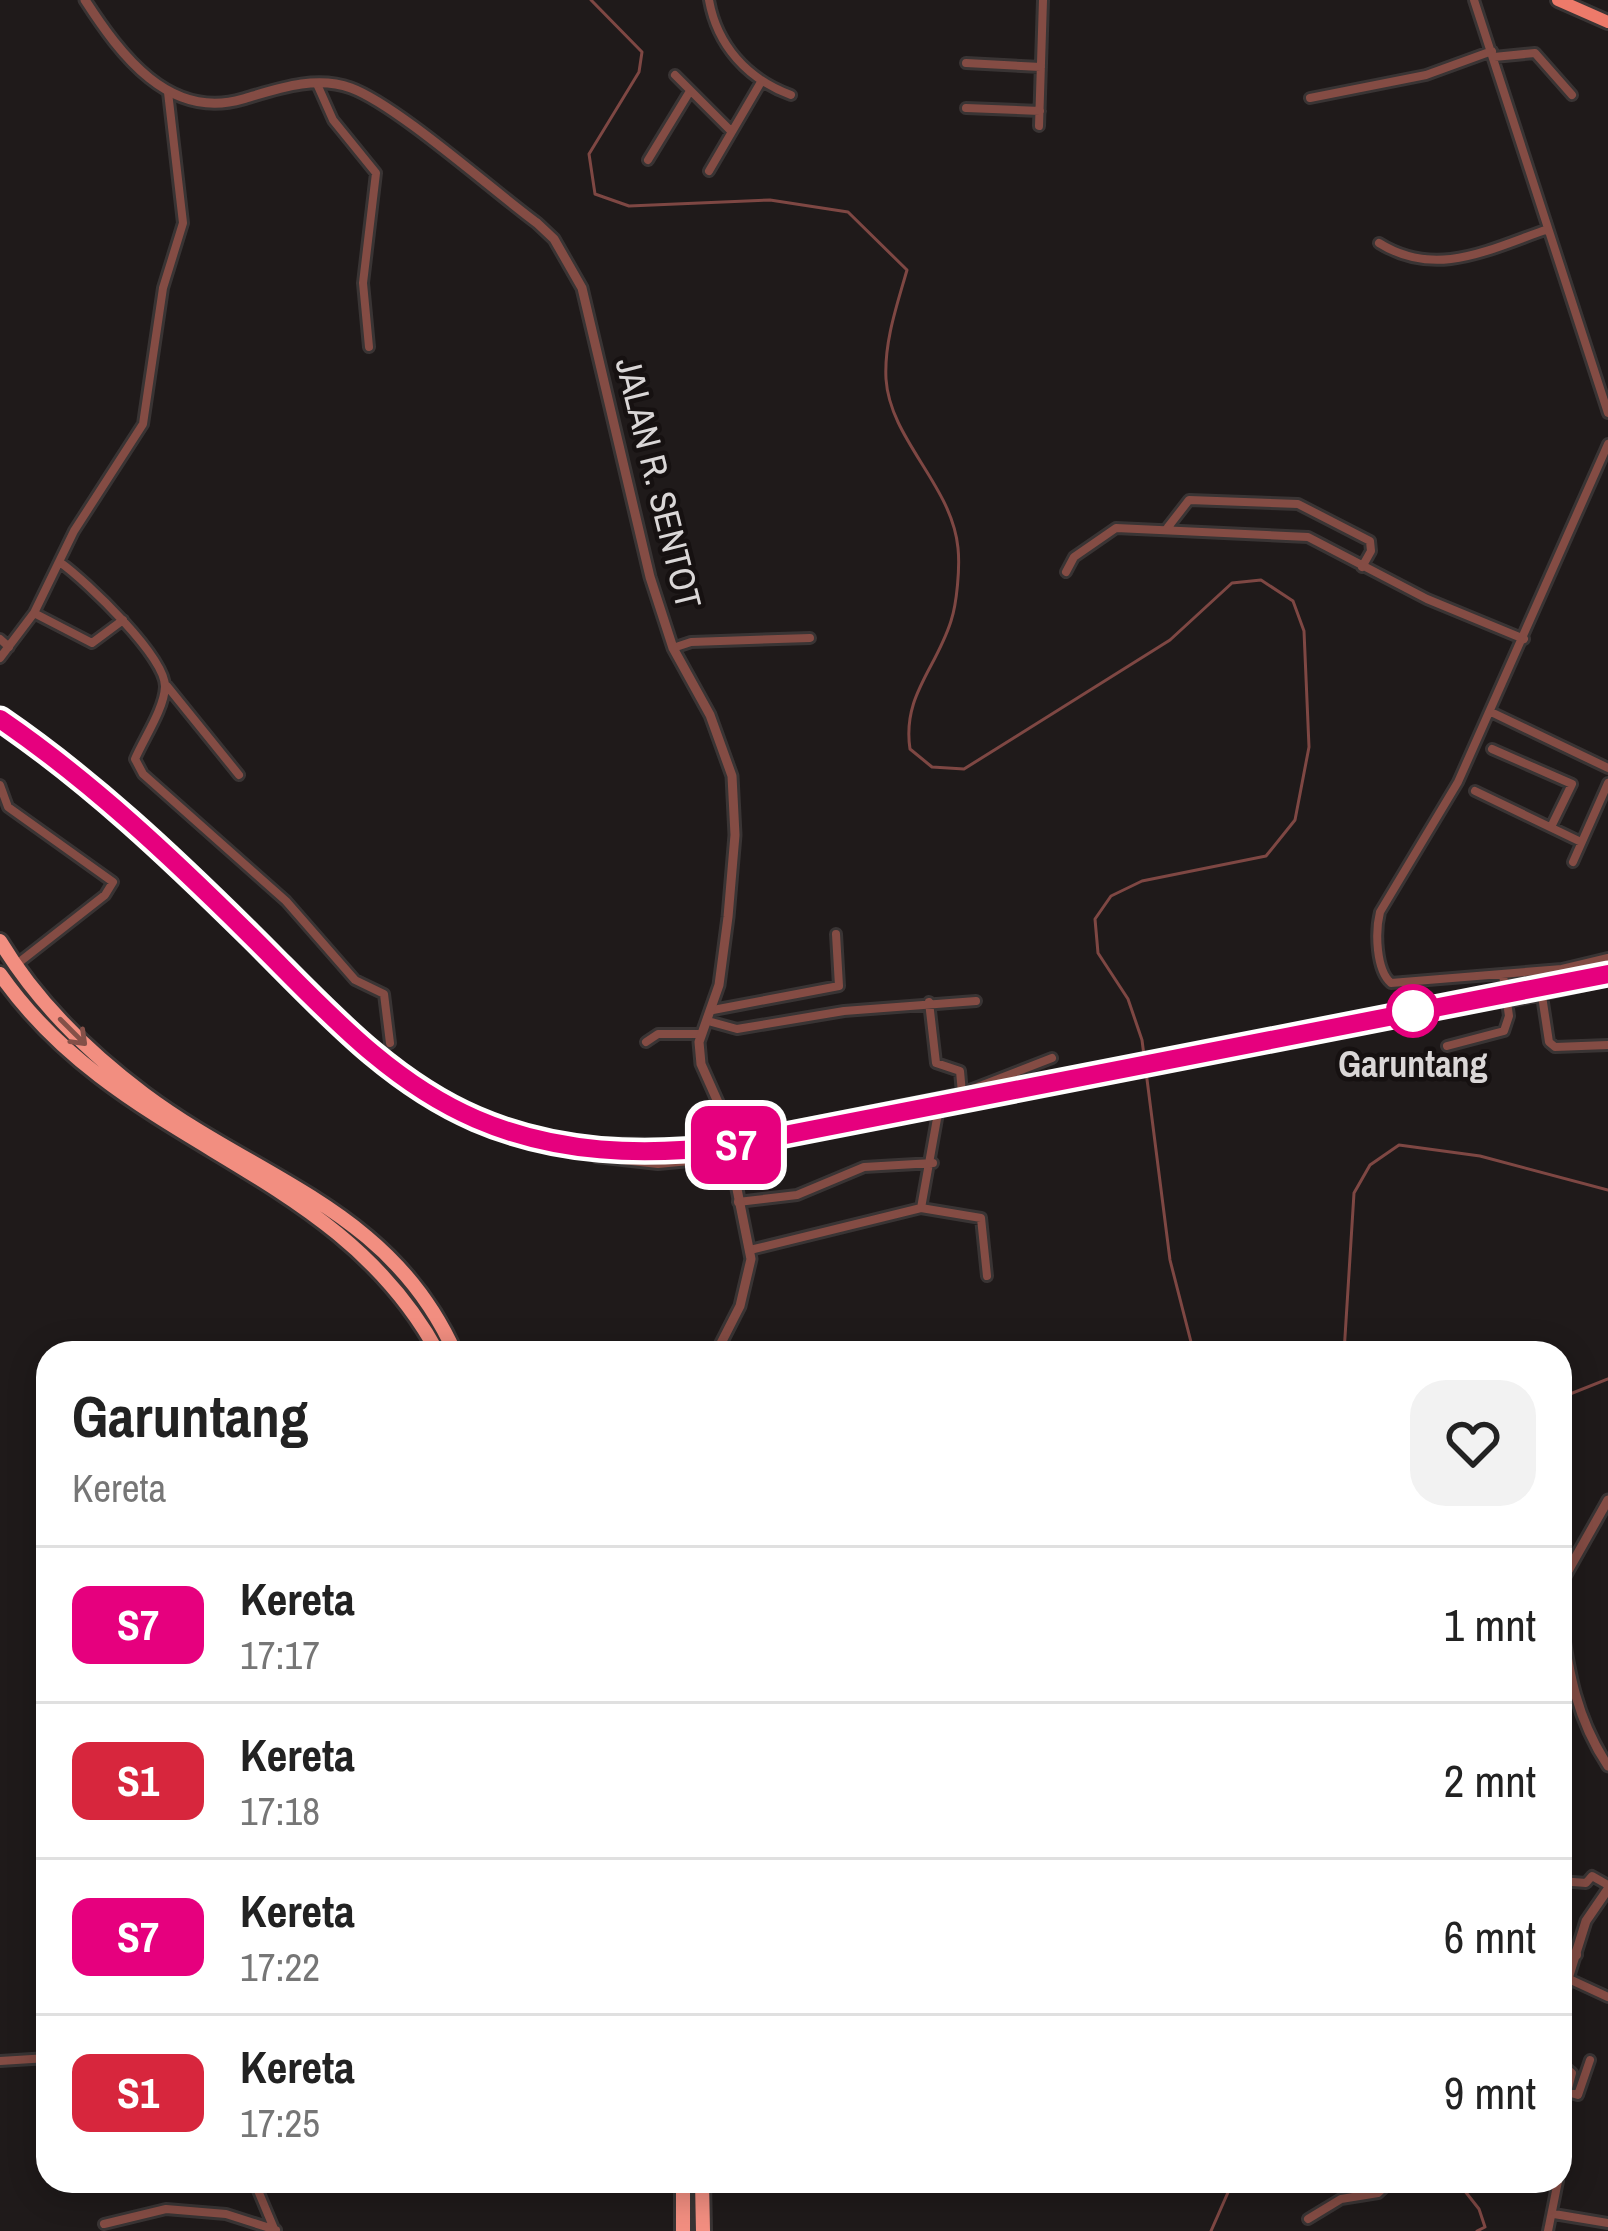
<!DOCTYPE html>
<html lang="id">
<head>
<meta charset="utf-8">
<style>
  :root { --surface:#fff; --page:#f2f2f2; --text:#222; --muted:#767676; --line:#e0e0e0 }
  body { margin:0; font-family:"Archivo Narrow",sans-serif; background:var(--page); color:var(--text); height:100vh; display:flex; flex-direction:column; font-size:45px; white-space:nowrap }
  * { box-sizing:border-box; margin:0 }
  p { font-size:39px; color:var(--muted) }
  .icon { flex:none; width:66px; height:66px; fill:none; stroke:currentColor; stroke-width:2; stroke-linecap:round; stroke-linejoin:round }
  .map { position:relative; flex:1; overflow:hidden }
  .drawer { position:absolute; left:36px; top:1341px; width:1536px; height:852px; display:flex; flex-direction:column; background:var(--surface); border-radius:36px; box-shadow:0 6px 30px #0003 }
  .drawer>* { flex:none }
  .badge { padding:0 24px; border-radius:18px; font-size:42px; line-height:78px }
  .map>.badge { position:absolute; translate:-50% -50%; box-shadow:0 0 0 6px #fff }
  .round { display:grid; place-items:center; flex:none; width:126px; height:126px; border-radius:36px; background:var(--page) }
  .head { display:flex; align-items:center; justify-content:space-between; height:204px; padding:0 36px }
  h1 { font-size:57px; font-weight:800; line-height:90px }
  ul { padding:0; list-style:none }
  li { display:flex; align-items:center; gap:36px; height:156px; padding:0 36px; border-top:3px solid var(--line) }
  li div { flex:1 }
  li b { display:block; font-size:45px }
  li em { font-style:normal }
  li .badge { min-width:132px; font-weight:700; text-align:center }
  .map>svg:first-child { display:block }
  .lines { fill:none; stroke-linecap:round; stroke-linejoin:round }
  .stream { stroke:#7e4743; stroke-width:3 }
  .minor-casing { stroke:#393434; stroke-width:14 }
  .tertiary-casing { stroke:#393434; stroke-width:15 }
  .primary-casing { stroke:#393434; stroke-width:18 }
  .trunk-casing { stroke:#393434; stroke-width:20 }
  .minor { stroke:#844c44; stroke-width:8 }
  .tertiary { stroke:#844c44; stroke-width:9 }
  .primary { stroke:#ed7a6a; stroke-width:12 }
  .trunk { stroke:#f28e80; stroke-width:14 }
  .rail-casing { stroke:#888585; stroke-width:8 }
  .rail { stroke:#161111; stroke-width:3; stroke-dasharray:9; stroke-linecap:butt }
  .oneway { stroke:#845048 }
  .line-casing { stroke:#fff; stroke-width:27 }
  .line { stroke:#e6007e; stroke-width:18 }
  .stop-dot { fill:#fff; stroke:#e6007e; stroke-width:6 }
  .labels { text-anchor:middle; stroke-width:9; stroke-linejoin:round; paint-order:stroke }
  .street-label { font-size:36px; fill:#dad7d7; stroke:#161111 }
  .stop-label { font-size:36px; font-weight:bold; fill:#dad7d7; stroke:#161111 }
</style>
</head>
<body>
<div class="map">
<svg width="1608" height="2231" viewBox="0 0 1608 2231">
  <rect width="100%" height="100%" fill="#1f1a1a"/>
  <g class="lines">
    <!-- stream -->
    <path class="stream" d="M591,0L642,52L639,72L589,154L595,194L629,206L770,200L848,212L907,270C897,305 884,342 886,379C890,440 952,485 958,548C960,567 957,603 951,621C936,669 902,696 910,749L932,767L964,769L1170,640L1232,583L1261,580L1293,601L1304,631L1309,747L1295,820L1266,856L1142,881L1111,896L1095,919L1098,953L1128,999L1142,1040L1170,1260L1191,1342L1205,1353
      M1344,1353L1354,1193L1370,1165L1399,1145L1480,1156L1608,1190
      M1560,1398L1608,1379
      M1457,2181L1479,2209L1485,2227L1477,2231
      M1211,2231L1233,2181"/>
    <!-- minor casing -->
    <g class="minor-casing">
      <path id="minor" d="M709,0C717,45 747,79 791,95
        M1474,0L1608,413
        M1494,57L1535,53L1572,95
        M966,63L1041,67
        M675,75L730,130
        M317,84L333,120L376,173L363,283L369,347
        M1310,98L1426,75L1492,51
        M966,108L1040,111
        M1039,126L1043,0
        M648,160L690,91
        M709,171L761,82
        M1379,243C1436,279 1490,249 1548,229
        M1608,444L1458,782L1380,912C1375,932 1376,970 1391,983L1562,969L1608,958
        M1168,527L1189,500L1298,504L1370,541L1371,551L1362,567
        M61,563C86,581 166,657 165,687C164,709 144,738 135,759L143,774L286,901L355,980L384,994L390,1043
        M1066,572L1074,557L1116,528L1308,537L1427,599L1524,639
        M34,613L92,643L123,620
        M0,639L9,647
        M673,648L691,642L810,638
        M0,658L34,613L74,531L143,424L163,288L183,223L168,92
        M167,686L239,775
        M1491,712L1608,768
        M1492,749L1572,784L1551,827
        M0,785L8,807L113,882L105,895L17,964
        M1475,791L1581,842
        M1573,862L1608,783
        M1542,996L1549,1042L1555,1047L1608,1045
        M929,1002L936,1063L960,1071L962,1093
        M1508,1002L1608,980
        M713,1010L839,986L836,934
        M708,1021L737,1029L844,1011L976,1001
        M646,1042L658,1034H699
        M1447,1046L1504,1031L1509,1016L1503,975
        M731,1157L658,1164L596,1157L601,1143L703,1145L962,1093L1052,1058
        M738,1202L797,1195L864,1167L933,1163
        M921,1208L981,1218L987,1276
        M750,1250L921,1208L938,1113
        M1560,1881L1586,1883L1592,1876L1608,1885
        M1560,1951L1577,1955
        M1569,1979L1608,1997
        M0,2061L48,2058
        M1560,2063L1572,2073L1567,2092L1578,2095L1590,2060
        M254,2181L275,2231
        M1554,2214L1608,2223
        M1308,2219L1341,2199L1378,2193L1391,2181
        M104,2224L166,2209L226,2214L276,2230
        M1548,2231L1558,2181"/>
    </g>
    <!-- tertiary casing -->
    <g class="tertiary-casing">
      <path id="tertiary" d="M85,0C120,54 169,121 243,99C277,89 315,75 351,88C397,105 492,190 537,223L554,239L582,288L650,577L673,648L710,715L732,776L735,835L728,917L719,985L699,1042L701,1064L721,1109L751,1259L740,1306L716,1353
        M1560,1585L1608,1500
        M1560,1615C1569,1672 1576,1718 1608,1766
        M1560,2004L1586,1921L1608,1889"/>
    </g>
    <!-- primary casing -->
    <g class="primary-casing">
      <path id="primary" d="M1558,0L1608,22"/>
    </g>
    <!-- trunk casing -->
    <g class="trunk-casing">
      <path id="trunk" d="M0,941C36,1001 88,1052 144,1094C259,1180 391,1209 455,1353
        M0,974C123,1150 336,1164 438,1353
        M683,2181V2231
        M702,2181L703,2231"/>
    </g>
    <!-- minor -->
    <use href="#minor" class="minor"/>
    <!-- tertiary -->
    <use href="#tertiary" class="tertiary"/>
    <!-- primary -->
    <use href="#primary" class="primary"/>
    <!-- trunk -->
    <use href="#trunk" class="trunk"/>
    <!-- rail casing -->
    <g class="rail-casing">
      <path id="rail" d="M0,719C92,782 171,857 250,935C319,1003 385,1080 476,1119C557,1154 642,1156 729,1146L1608,974"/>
    </g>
    <!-- rail -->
    <use href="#rail" class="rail"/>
  </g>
  <!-- one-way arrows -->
  <defs><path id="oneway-shaft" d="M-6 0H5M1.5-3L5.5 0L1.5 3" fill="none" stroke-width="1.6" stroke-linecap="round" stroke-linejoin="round" transform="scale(3)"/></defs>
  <use class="oneway" href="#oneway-shaft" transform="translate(73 1032) rotate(45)"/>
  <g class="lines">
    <!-- line casing -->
    <g class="line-casing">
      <path id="line" d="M0,719C92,782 171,857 250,935C319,1003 385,1080 476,1119C557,1154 642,1156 729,1146L1608,974"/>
    </g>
    <!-- line -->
    <use href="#line" class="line"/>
  </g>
  <!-- markers -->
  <circle class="stop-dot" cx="1413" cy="1011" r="24"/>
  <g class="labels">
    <!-- street labels -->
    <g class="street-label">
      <text transform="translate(659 483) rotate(76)" y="13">JALAN R. SENTOT</text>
    </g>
    <!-- stop labels -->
    <g class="stop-label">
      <text x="1413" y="1077">Garuntang</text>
    </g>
  </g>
</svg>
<b class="badge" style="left:736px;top:1145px;background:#e6007e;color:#fff">S7</b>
<section class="drawer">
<div class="head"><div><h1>Garuntang</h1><p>Kereta</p></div><a class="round"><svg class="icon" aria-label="heart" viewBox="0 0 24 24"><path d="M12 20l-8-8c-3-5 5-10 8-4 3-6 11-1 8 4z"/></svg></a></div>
<ul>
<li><span class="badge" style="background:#e6007e;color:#fff">S7</span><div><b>Kereta</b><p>17:17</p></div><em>1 mnt</em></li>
<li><span class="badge" style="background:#d7263d;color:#fff">S1</span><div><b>Kereta</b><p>17:18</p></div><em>2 mnt</em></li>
<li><span class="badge" style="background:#e6007e;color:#fff">S7</span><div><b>Kereta</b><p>17:22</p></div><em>6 mnt</em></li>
<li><span class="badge" style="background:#d7263d;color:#fff">S1</span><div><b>Kereta</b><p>17:25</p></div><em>9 mnt</em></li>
</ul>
</section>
</div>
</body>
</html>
